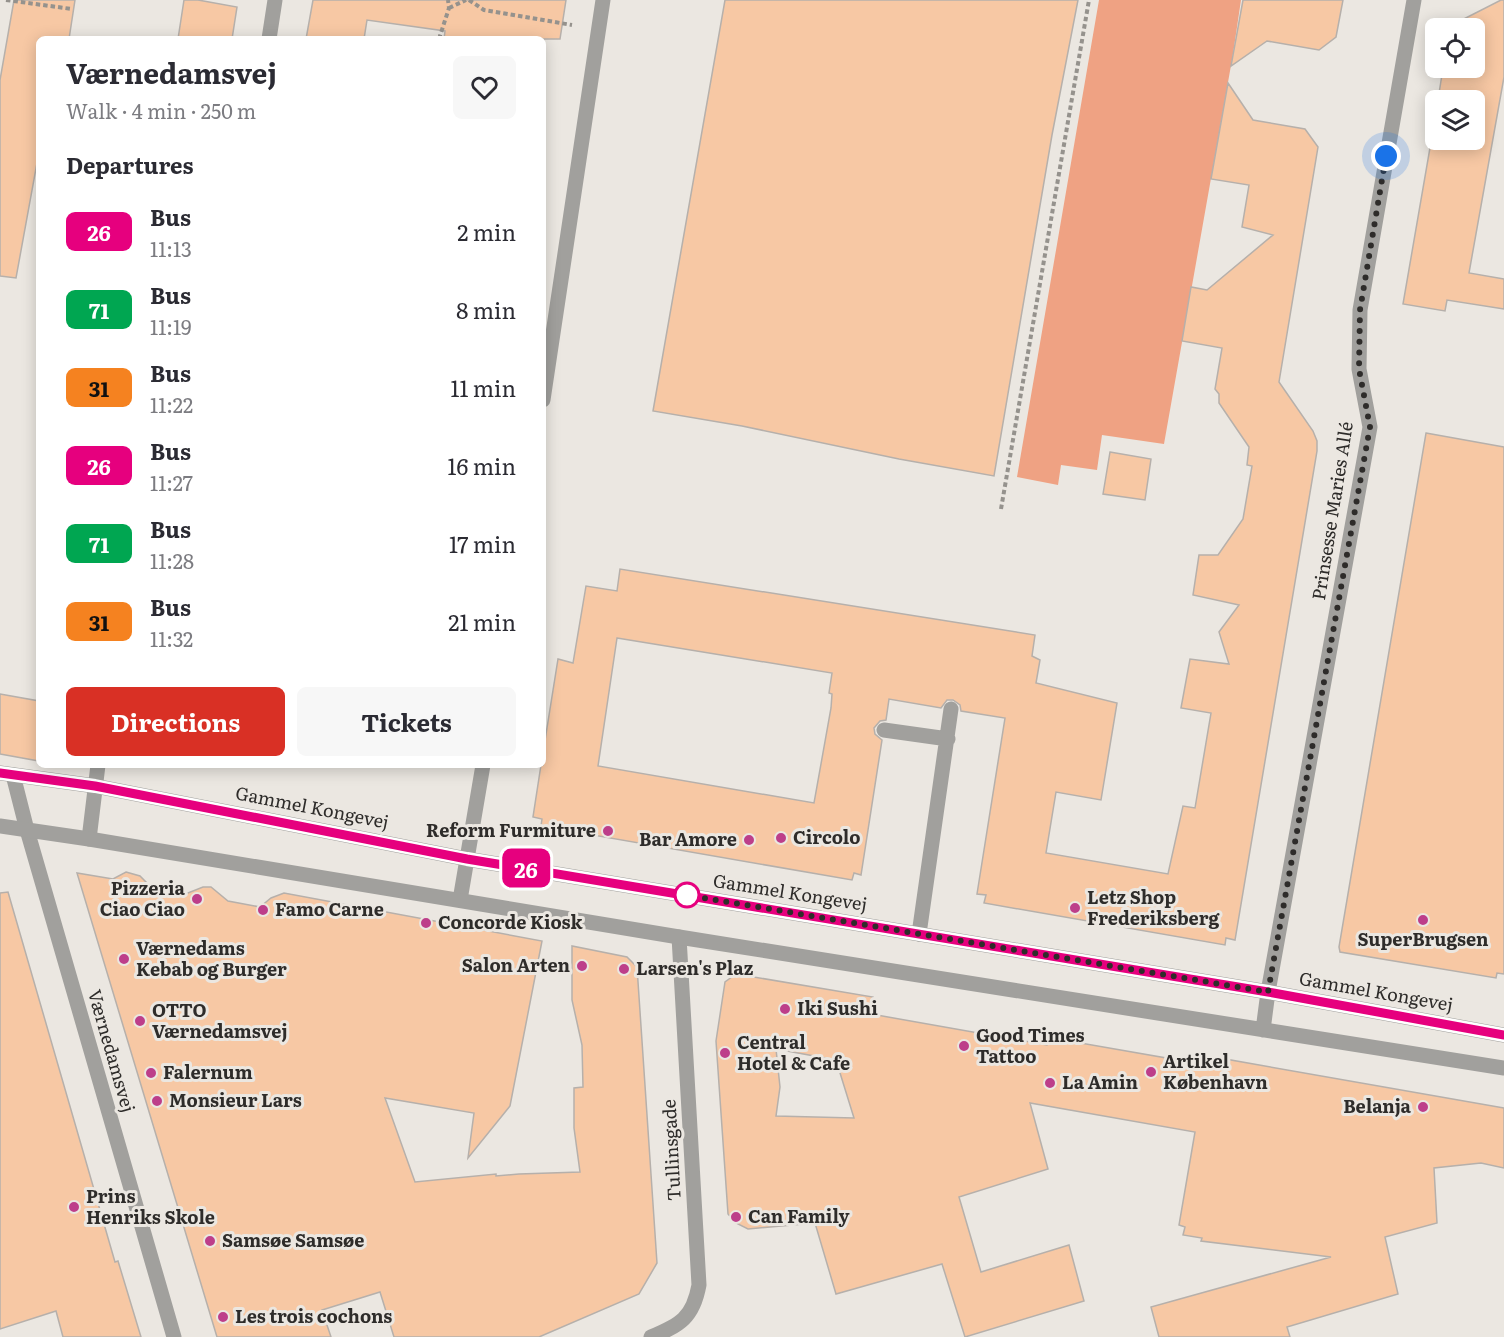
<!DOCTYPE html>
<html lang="en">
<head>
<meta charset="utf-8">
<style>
  :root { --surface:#fff; --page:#f7f7f7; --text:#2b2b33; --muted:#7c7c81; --accent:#d93025 }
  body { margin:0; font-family:Literata,serif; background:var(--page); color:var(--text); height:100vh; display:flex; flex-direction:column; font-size:22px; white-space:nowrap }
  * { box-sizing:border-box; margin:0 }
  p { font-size:20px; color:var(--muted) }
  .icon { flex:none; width:33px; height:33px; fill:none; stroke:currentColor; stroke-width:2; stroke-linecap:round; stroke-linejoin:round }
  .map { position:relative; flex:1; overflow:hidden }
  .panel { position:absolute; left:36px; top:36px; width:510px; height:732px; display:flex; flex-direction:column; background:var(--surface); border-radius:9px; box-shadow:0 3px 15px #0003 }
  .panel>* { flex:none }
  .badge { padding:0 12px; border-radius:9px; font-size:21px; line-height:39px }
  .tools { position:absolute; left:1425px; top:18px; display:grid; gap:12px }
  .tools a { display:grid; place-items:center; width:60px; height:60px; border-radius:9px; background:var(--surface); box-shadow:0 3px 15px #0003; font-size:30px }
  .you { position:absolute; width:30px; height:30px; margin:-15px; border:4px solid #fff; border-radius:50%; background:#1a73e8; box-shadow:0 0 0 9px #1a73e833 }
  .map>.badge { position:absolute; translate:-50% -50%; box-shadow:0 0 0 3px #fff }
  h2 { padding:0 30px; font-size:22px; line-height:54px }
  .round { display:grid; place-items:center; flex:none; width:63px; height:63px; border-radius:9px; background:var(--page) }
  .head { display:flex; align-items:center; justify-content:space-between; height:102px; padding:0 30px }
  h1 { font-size:28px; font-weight:700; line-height:45px }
  .button { display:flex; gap:12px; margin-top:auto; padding:12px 30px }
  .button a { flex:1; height:69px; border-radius:9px; background:var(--accent); color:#fff; font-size:24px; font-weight:700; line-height:69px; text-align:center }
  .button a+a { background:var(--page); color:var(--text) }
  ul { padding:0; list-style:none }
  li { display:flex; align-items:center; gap:18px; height:78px; padding:0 30px }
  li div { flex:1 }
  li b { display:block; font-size:22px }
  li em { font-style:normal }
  li .badge { min-width:66px; font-weight:700; text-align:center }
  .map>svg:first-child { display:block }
  .green { fill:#efa283 }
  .building { fill:#f7c8a4; stroke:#b6b0ab; stroke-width:1.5; fill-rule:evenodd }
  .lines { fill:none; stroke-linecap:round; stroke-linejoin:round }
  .path { stroke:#95928d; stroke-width:4; stroke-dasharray:4.5 3; stroke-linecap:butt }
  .service { stroke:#a1a09d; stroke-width:15 }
  .minor { stroke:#a1a09d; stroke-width:15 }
  .tertiary { stroke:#a1a09d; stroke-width:15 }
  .line-casing { stroke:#fff; stroke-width:14 }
  .line { stroke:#e6007e; stroke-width:9 }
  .walk { stroke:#2e2c2a; stroke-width:6; stroke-dasharray:0 10.8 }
  .poi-dot { fill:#bd3e8a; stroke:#ebe7e1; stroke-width:2 }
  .stop-dot { fill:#fff; stroke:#e6007e; stroke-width:3 }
  .labels { text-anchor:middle; stroke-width:6; stroke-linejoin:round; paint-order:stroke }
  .street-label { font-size:18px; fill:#2e2c2a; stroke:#ebe7e1 }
  .poi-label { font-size:18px; font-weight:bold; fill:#2e2c2a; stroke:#ebe7e1; text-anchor:start }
</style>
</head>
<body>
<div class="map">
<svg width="1504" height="1337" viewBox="0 0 1504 1337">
  <rect width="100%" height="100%" fill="#ebe7e1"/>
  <!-- green -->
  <path class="green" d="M1099,0H1241L1233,54L1164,444L1102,435L1097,470L1061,465L1058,485L1017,477Z"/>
  <!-- building -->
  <path class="building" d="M14,0H75L69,39H39V152L16,278L0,276V80Z
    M184,0H198L237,7L232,39H178Z
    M313,0H566L560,39H444L445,31L367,20L364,39H306Z
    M725,0H1078L1052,135L994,476L899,459L742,426L653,411Z
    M1243,0H1343L1336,37L1319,50L1267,41L1231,66Z
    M1501,0H1504V77L1469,273L1504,279V309L1447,300L1445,311L1403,304L1436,113V140H1474V100H1438L1443,68H1474V28H1450V26Z
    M1228,83L1253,120L1305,129L1318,147L1279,382L1313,431L1317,441V451L1235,940L1226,938L1225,945L984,903L986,895L977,894L1005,718L961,711L960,705L953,700H947L941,708L889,699L886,720L880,721L874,728L875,734L882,740L861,875L854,873L852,880L541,826L542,819L533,817L541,765H543V753L558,659L573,663L586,586L617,591L620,569L1035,635L1032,656L1040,660L1036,683L1117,703L1101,800L1056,792L1046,853L1168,874L1183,806L1195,808L1211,713L1181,708L1190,659L1229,664L1219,632L1239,605L1193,595L1199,555H1218L1243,519L1252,466L1247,465L1249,447L1219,403V394L1215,389L1222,348L1182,341L1191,287L1207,290L1273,235L1242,227L1249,185L1211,179ZM617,638L832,673L829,693L832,694L831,708L814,803L598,766Z
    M1426,433L1504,447V974L1497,973L1496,978L1340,952L1339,947Z
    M1110,452L1151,459L1145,500L1103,494Z
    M0,694L39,701V761L0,754Z
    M126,872L140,876L150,886L188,893L203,887H211L228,901L260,907L271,898L284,893L542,941L510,1106L468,1158L474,1113L385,1098L415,1182L496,1174V1176L519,1174L580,1172L574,1128V1088L583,1087L582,1045L572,1000V946L627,957L637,967L657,1263L639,1294L539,1337H394L380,1292L322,1310L331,1337H217L77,873L113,879Z
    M8,892L115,1262L118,1261L141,1337H63L56,1311L0,1329V893Z
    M736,974L873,997L871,1014L1047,1045L1052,1038L1207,1065L1208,1056L1504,1108V1168L1481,1163L1434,1168L1437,1223L1385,1237L1398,1294L1287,1327L1290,1337H1159L1151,1307L1331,1257L1201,1241L1202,1238L1183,1235L1185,1227L1179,1225L1195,1132L1030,1103L1048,1169L959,1197L981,1272L1069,1245L1084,1301L965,1337L942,1264L836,1294L815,1223L748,1229L736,1223L728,1214L716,1041L725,982ZM776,1049L836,1060L854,1118L776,1116L780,1087Z"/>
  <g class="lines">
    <!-- path -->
    <path class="path" d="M6,0L72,9
      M469,0L484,10L572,25
      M449,8L466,0
      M439,39L449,8L448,0
      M1001,509L1089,0"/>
    <!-- service -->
    <path class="service" d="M884,730L948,739
      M919,934L951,709"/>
    <!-- minor -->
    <path class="minor" d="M269,39L275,0
      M543,400L603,0
      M13,775L27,830L174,1337
      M89,839L98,765
      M460,900L483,765
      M1268,992L1370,427L1359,369L1360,310L1414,0
      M651,1337C680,1325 693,1318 699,1285L679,937"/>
    <!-- tertiary -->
    <path class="tertiary" d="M0,773L95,786L467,859L1268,992L1504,1035
      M0,826L89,839L679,937L1504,1068
      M1263,1030L1268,992"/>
  </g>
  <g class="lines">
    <!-- line casing -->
    <g class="line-casing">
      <path id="line" d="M0,773L95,786L467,859L1268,992L1504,1035"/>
    </g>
    <!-- line -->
    <use href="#line" class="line"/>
    <!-- walk -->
    <path class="walk" d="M687,895L680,894L1268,992L1370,427L1359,369L1360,310L1386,156"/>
  </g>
  <!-- markers -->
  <g class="poi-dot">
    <circle cx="608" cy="831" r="6"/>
    <circle cx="781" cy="838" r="6"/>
    <circle cx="749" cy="840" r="6"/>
    <circle cx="197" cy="899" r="6"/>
    <circle cx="1075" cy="908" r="6"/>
    <circle cx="263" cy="910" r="6"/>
    <circle cx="1423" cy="920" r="6"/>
    <circle cx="426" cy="923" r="6"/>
    <circle cx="124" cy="959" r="6"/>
    <circle cx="582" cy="966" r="6"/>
    <circle cx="624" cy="969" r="6"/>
    <circle cx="785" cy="1009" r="6"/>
    <circle cx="140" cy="1021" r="6"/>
    <circle cx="964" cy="1046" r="6"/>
    <circle cx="725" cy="1053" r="6"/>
    <circle cx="1151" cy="1072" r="6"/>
    <circle cx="151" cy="1073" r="6"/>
    <circle cx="1050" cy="1083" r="6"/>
    <circle cx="157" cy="1101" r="6"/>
    <circle cx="1423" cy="1107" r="6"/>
    <circle cx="74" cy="1207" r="6"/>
    <circle cx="736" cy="1217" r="6"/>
    <circle cx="210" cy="1241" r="6"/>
    <circle cx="223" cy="1317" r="6"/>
  </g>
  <circle class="stop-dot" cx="687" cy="895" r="12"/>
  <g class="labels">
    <!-- street labels -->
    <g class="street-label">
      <text transform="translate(1333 511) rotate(-81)" y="6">Prinsesse Maries Allé</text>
      <text transform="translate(312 808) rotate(11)" y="6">Gammel Kongevej</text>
      <text transform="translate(790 893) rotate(9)" y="6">Gammel Kongevej</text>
      <text transform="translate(1376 992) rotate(10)" y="6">Gammel Kongevej</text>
      <text transform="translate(111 1051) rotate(74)" y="6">Værnedamsvej</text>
      <text transform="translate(672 1150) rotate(-93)" y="6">Tullinsgade</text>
    </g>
    <!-- poi labels -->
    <g class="poi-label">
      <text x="596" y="837" text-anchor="end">Reform Furmiture</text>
      <text x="793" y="844">Circolo</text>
      <text x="737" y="846" text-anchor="end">Bar Amore</text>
      <text x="185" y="895" text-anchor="end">Pizzeria<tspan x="185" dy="21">Ciao Ciao</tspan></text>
      <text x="1087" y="904">Letz Shop<tspan x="1087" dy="21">Frederiksberg</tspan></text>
      <text x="275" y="916">Famo Carne</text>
      <text x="438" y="929">Concorde Kiosk</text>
      <text x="1423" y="946" text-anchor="middle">SuperBrugsen</text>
      <text x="136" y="955">Værnedams<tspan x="136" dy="21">Kebab og Burger</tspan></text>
      <text x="570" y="972" text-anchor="end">Salon Arten</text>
      <text x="636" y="975">Larsen's Plaz</text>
      <text x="797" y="1015">Iki Sushi</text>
      <text x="152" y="1017">OTTO<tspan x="152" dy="21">Værnedamsvej</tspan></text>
      <text x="976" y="1042">Good Times<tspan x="976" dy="21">Tattoo</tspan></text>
      <text x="737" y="1049">Central<tspan x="737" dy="21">Hotel &amp; Cafe</tspan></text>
      <text x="1163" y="1068">Artikel<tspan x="1163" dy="21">København</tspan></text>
      <text x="163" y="1079">Falernum</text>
      <text x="1062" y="1089">La Amin</text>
      <text x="169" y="1107">Monsieur Lars</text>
      <text x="1411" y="1113" text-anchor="end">Belanja</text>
      <text x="86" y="1203">Prins<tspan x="86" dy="21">Henriks Skole</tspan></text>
      <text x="748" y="1223">Can Family</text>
      <text x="222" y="1247">Samsøe Samsøe</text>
      <text x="235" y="1323">Les trois cochons</text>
    </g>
  </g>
</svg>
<div class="tools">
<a><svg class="icon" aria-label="locate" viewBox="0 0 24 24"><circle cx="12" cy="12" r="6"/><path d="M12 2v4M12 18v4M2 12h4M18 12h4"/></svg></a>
<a><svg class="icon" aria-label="layers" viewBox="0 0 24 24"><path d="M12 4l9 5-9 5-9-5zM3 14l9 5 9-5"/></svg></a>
</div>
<div class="you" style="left:1386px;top:156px"></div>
<b class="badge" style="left:526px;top:868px;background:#e6007e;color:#fff">26</b>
<section class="panel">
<div class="head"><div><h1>Værnedamsvej</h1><p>Walk · 4 min · 250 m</p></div><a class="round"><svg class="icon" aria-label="heart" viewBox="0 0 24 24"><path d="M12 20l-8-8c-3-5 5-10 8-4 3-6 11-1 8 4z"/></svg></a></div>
<h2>Departures</h2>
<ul>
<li><span class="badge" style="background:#e6007e;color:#fff">26</span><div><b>Bus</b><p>11:13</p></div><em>2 min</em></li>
<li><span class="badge" style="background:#00a651;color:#fff">71</span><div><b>Bus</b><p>11:19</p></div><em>8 min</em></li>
<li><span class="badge" style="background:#f58220;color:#111">31</span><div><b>Bus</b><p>11:22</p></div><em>11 min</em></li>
<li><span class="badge" style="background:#e6007e;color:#fff">26</span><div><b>Bus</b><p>11:27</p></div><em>16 min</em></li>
<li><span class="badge" style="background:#00a651;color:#fff">71</span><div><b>Bus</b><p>11:28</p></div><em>17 min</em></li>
<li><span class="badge" style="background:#f58220;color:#111">31</span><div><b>Bus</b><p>11:32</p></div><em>21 min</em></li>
</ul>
<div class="button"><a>Directions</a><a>Tickets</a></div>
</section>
</div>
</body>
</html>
